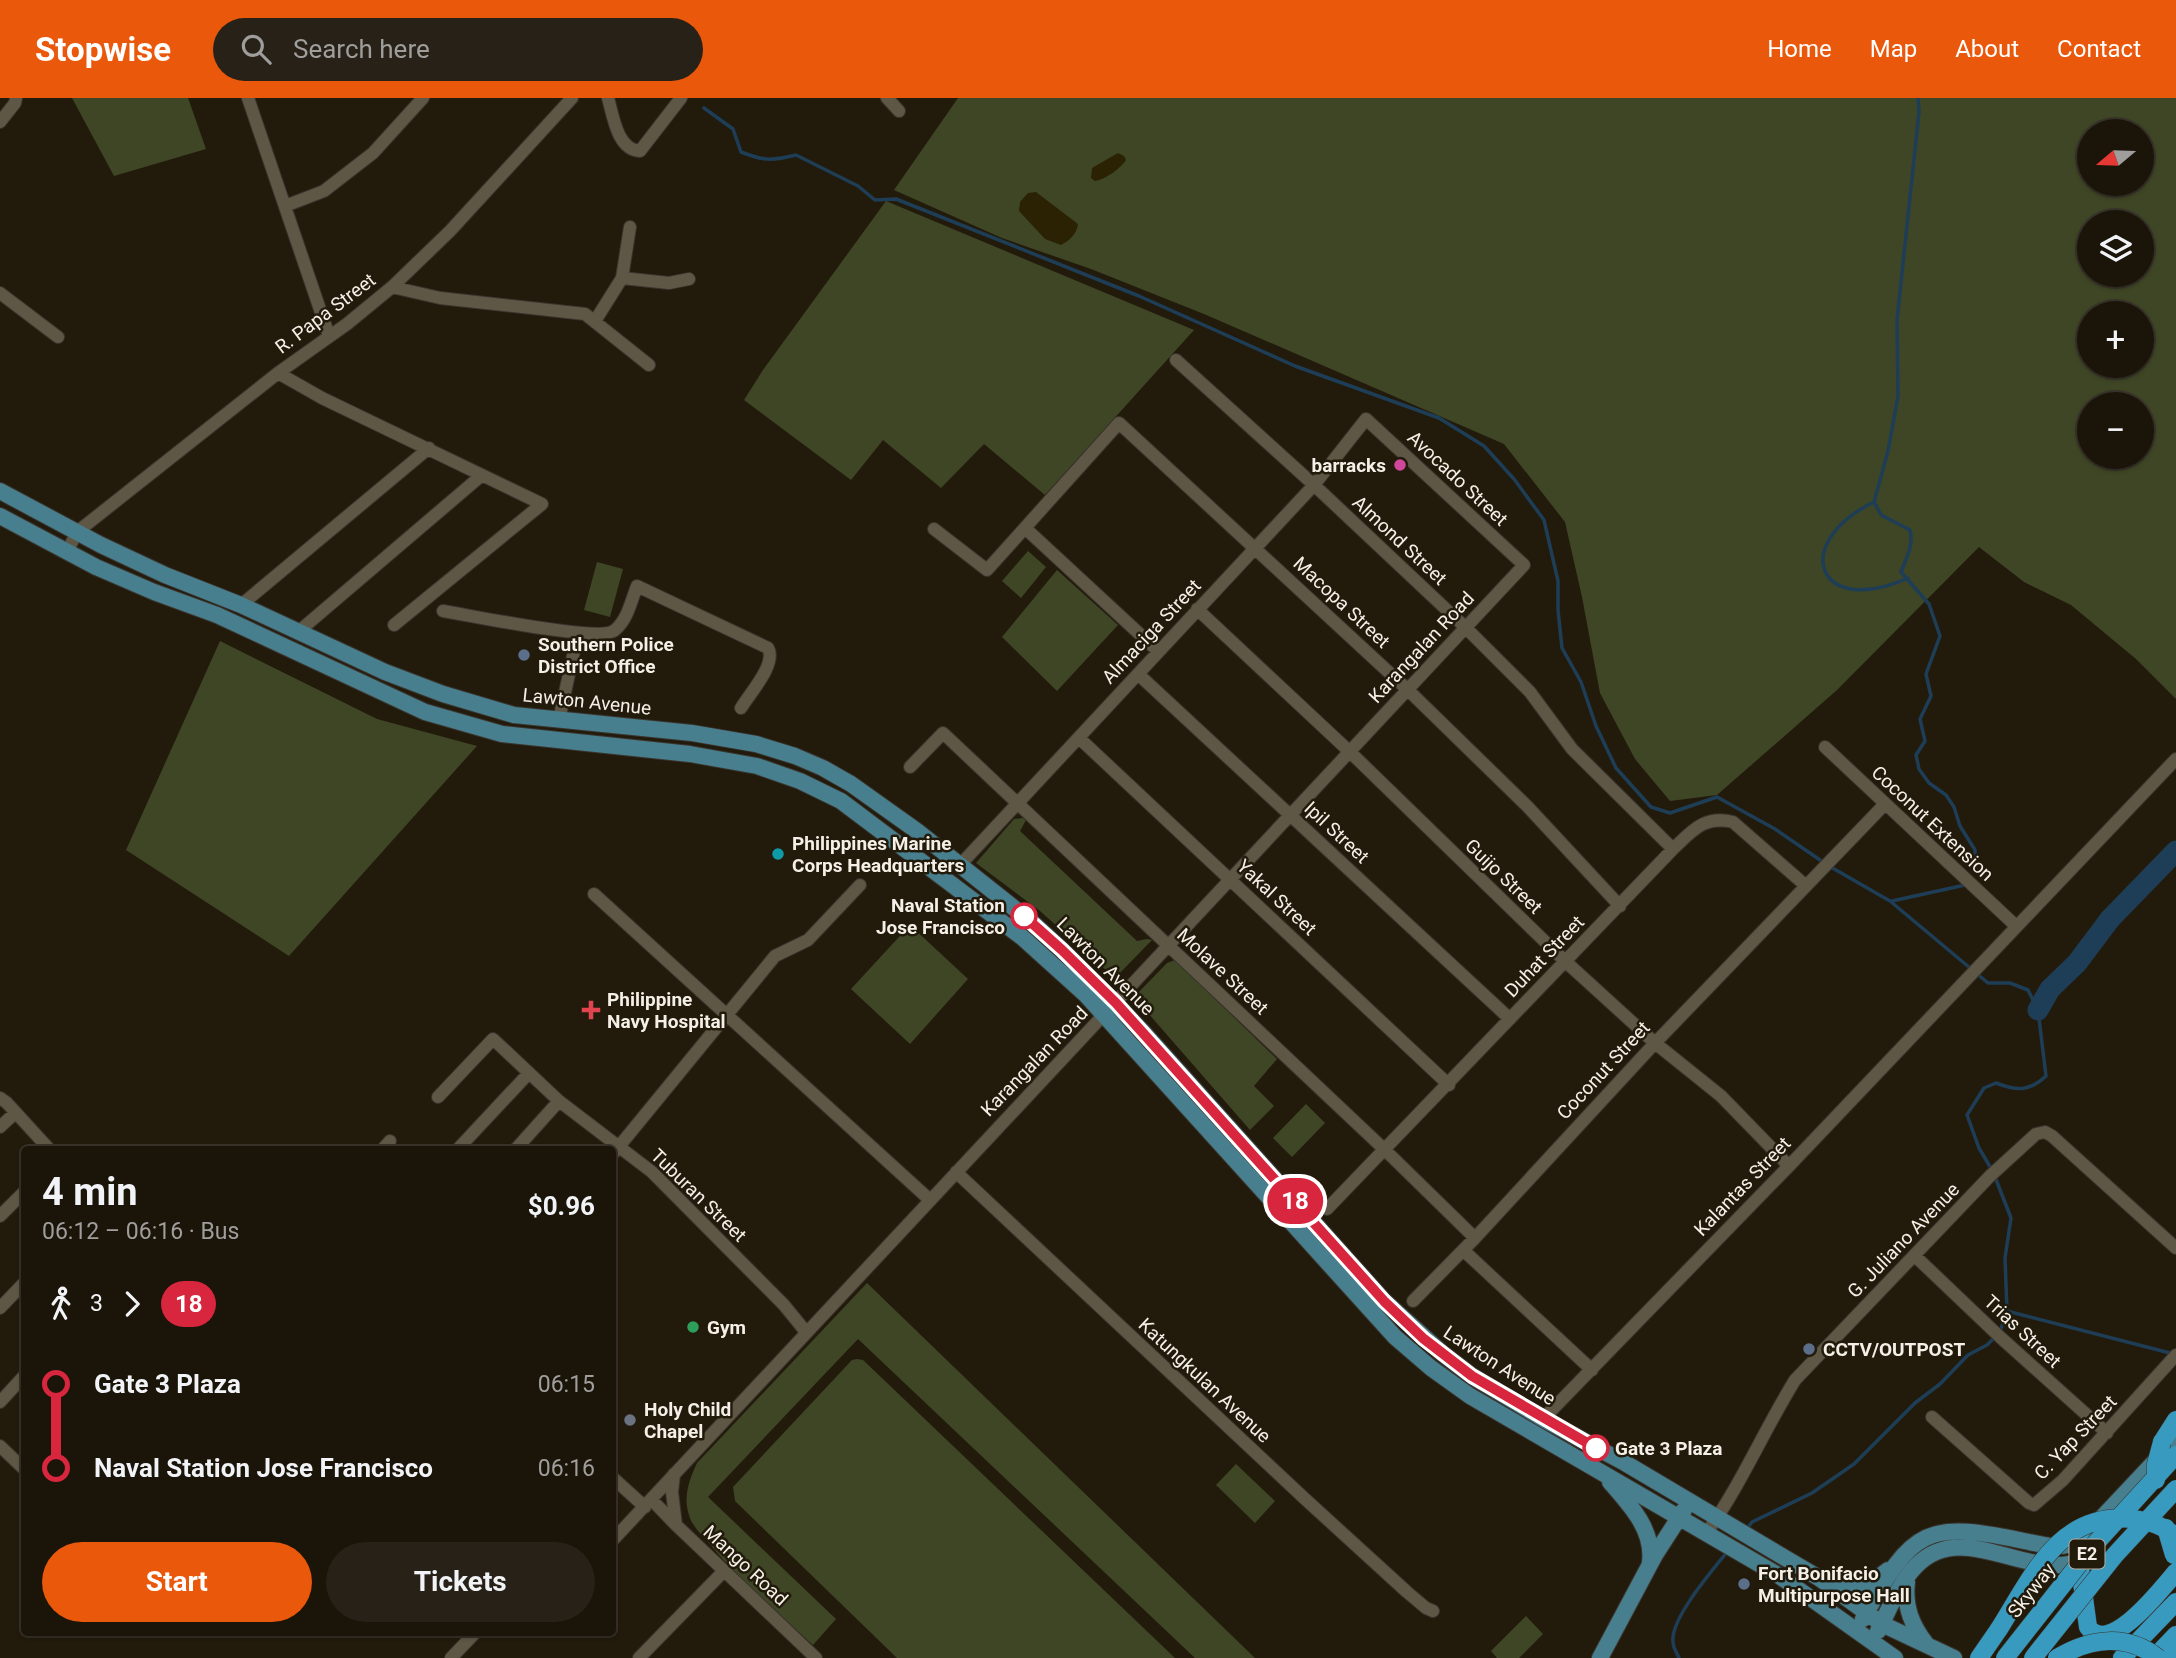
<!DOCTYPE html>
<html lang="en">
<head>
<meta charset="utf-8">
<style>
  :root { --surface:#1a1409; --page:#272117; --text:#f1f3f6; --muted:#9f9e9c; --line:#38332a; --accent:#ea580c }
  body { margin:0; font-family:Roboto,sans-serif; background:var(--page); color:var(--text); height:100vh; display:flex; flex-direction:column; font-size:26px; white-space:nowrap }
  * { box-sizing:border-box; margin:0 }
  p { font-size:23px; color:var(--muted) }
  .icon { flex:none; width:38px; height:38px; fill:none; stroke:currentColor; stroke-width:2; stroke-linecap:round; stroke-linejoin:round }
  .map { position:relative; flex:1; overflow:hidden }
  .drawer { position:absolute; left:21px; top:1048px; width:595px; height:490px; display:flex; flex-direction:column; background:var(--surface); border-radius:7px; box-shadow:0 2px 5px #0004,0 0 0 2px var(--line) }
  .drawer>* { flex:none }
  .badge { padding:0 14px; border-radius:23px; font-size:24px; line-height:46px }
  .needle { width:46px; rotate:251deg }
  .controls { position:absolute; left:2077px; top:21px; display:grid; gap:14px }
  .controls a { display:grid; place-items:center; width:77px; height:77px; border-radius:50%; background:var(--surface); box-shadow:0 2px 5px #0004,0 0 0 2px var(--line); font-size:35px }
  .map>.badge { position:absolute; translate:-50% -50%; box-shadow:0 0 0 4px #fff }
  .legs { display:flex; align-items:center; gap:10px; height:77px; padding:0 21px; font-size:23px }
  .legs p { margin-inline-start:auto }
  .head { display:flex; align-items:center; justify-content:space-between; height:119px; padding:0 21px }
  h1 { font-size:38px; font-weight:700; line-height:52px }
  .button { display:flex; gap:14px; margin-top:auto; padding:14px 21px }
  .button a { flex:1; height:80px; border-radius:42px; background:var(--accent); color:#fff; font-size:28px; font-weight:700; line-height:80px; text-align:center }
  .button a+a { background:var(--page); color:var(--text) }
  ul { padding:0 21px; list-style:none }
  li { display:flex; align-items:center; gap:24px; height:84px; font-size:26px }
  li i { display:grid; place-items:center; width:10px; height:100%; margin:0 9px; background:currentColor }
  li i::after { content:''; width:18px; height:18px; margin:-9px; border:5px solid; border-radius:50%; background:var(--surface) }
  li p { margin-inline-start:auto }
  li:first-child i { background:linear-gradient(#0000 50%,currentColor 0) }
  li:last-child i { background:linear-gradient(currentColor 50%,#0000 0) }
  header { display:flex; align-items:center; gap:42px; box-sizing:border-box; height:98px; padding:0 35px; background:var(--accent); color:#fff }
  header strong { font-size:33px }
  nav { display:flex; gap:38px; margin-inline-start:auto; font-size:24px }
  .search { width:490px; height:63px; background:var(--page); display:flex; align-items:center; gap:18px; box-sizing:border-box; padding:0 24px; border-radius:38px; color:var(--muted); font-size:26px }
  .map>svg:first-child { display:block }
  .green { fill:#3f4625; fill-rule:evenodd }
  .sand { fill:#2a2202 }
  .lines { fill:none; stroke-linecap:round; stroke-linejoin:round }
  .stream { stroke:#1e3e57; stroke-width:3.5 }
  .river { stroke:#1e3e57; stroke-width:21 }
  .minor-casing { stroke:#3a352e; stroke-width:14 }
  .major-casing { stroke:#3a352e; stroke-width:18 }
  .highway-casing { stroke:#3a352e; stroke-width:19 }
  .minor { stroke:#5f5746; stroke-width:12 }
  .major { stroke:#487f8e; stroke-width:16 }
  .highway { stroke:#389abe; stroke-width:18 }
  .highway-bridge-casing { stroke:#3a352e; stroke-width:19; stroke-linecap:butt }
  .highway-bridge { stroke:#389abe; stroke-width:18 }
  .line-1-casing { stroke:#fff; stroke-width:16 }
  .line-1 { stroke:#d7263d; stroke-width:10 }
  .hotel-dot { fill:#d1479c; stroke:#221b0c; stroke-width:2.5 }
  .service-dot { fill:#5c6f8a; stroke:#221b0c; stroke-width:2.5 }
  .culture-dot { fill:#0f9aa8; stroke:#221b0c; stroke-width:2.5 }
  .stop-1-dot { fill:#fff; stroke:#d7263d; stroke-width:3.5 }
  .health-dot { fill:#e0444e; stroke:#221b0c; stroke-width:2.5 }
  .leisure-dot { fill:#2e9e5b; stroke:#221b0c; stroke-width:2.5 }
  .worship-dot { fill:#6b7280; stroke:#221b0c; stroke-width:2.5 }
  .labels { text-anchor:middle; stroke-width:5; stroke-linejoin:round; paint-order:stroke }
  .shield { fill:#221b0c; stroke:#b6b0a5; stroke-width:2 }
  .shield-label { font-size:18px; font-weight:bold; fill:#f5f0e7 }
  .street-label { font-size:19px; fill:#f5f0e7; stroke:#221b0c }
  .poi-label { font-size:19px; font-weight:bold; fill:#f5f0e7; stroke:#221b0c; text-anchor:start }
  .stop-label { font-size:19px; font-weight:bold; fill:#f5f0e7; stroke:#221b0c; text-anchor:end }
</style>
</head>
<body>
<header>
<strong>Stopwise</strong>
<div class="search"><svg class="icon" aria-label="search" viewBox="0 0 24 24"><circle cx="10" cy="10" r="6"/><path d="M15 15l6 6"/></svg>Search here</div>
<nav><a>Home</a><a>Map</a><a>About</a><a>Contact</a></nav>
</header>
<div class="map">
<svg width="2176" height="1560" viewBox="0 0 2176 1560">
  <rect width="100%" height="100%" fill="#221b0c"/>
  <!-- green -->
  <path class="green" d="M72,0H188L206,51L114,78Z
    M958,0H2176V601L2136,561L2071,507L2024,484L1979,449L1837,592L1717,697L1670,703L1635,661L1600,595L1582,499L1565,424L1504,346L1204,216L1091,171L1002,140L894,92ZM2090,33H2142V86H2090ZM2090,124H2142V177H2090ZM2090,215H2142V268H2090ZM2090,306H2142V359H2090Z
    M886,103L1194,232L1045,397L984,346L941,390L883,342L851,382L744,302L763,272Z
    M1028,453L1046,469L1021,500L1002,483Z
    M597,464L623,471L610,519L584,512Z
    M1057,472L1118,527L1057,593L1002,539Z
    M220,543L377,621L477,648L289,858L126,752Z
    M1023,720L1026,722L1020,733L1137,843L1147,841L1152,842L1115,880L1040,813L976,765L1014,721Z
    M910,827L968,881L910,946L851,891Z
    M1175,862L1277,961L1254,988L1274,1008L1250,1032L1134,899L1167,865Z
    M1306,1006L1325,1025L1292,1059L1273,1040Z
    M867,1185L1255,1560H1195L858,1241L708,1399L836,1521L813,1547C777,1514 739,1482 708,1444C701,1436 692,1428 689,1417C683,1399 689,1382 697,1365Z
    M857,1261L863,1262L1175,1560H897L735,1403L733,1389L852,1262Z
    M1236,1366L1275,1403L1255,1425L1216,1387Z
    M1526,1518L1543,1536L1519,1560H1497L1491,1553Z"/>
  <!-- sand -->
  <path class="sand" d="M1118,55L1124,58L1126,62C1120,71 1106,81 1095,83L1091,80L1092,70Z
    M1036,94L1078,126C1077,136 1069,143 1061,147L1045,141L1019,113L1020,104L1028,95Z"/>
  <g class="lines">
    <!-- stream -->
    <path class="stream" d="M1918,0L1919,14L1897,222L1898,298L1888,353L1874,404L1881,417L1910,432C1914,447 1906,461 1901,474L1929,506L1940,538L1926,576L1931,598L1920,621L1925,643L1916,657L1919,671L1929,685L1946,697L1954,709L1960,728L1975,752L1976,773
      M704,10L733,31L741,54C764,63 772,63 796,57L858,88L875,102L896,101L1139,198L1295,268L1439,320L1484,348L1514,381L1544,422L1558,483V512L1562,550L1581,584L1596,628L1616,670L1651,709L1670,715L1717,699L1775,731L1823,764
      M1874,404C1789,445 1817,521 1908,480
      M1829,768L1890,803L1988,885H2010L2028,892L2038,912L2046,978C2029,994 2017,993 1996,985L1984,990L1967,1017L1979,1050L1992,1072
      M1892,803L1965,787
      M1995,1079L2011,1120L2005,1160L2007,1213L2000,1234
      M2007,1213L2174,1256
      M1746,1432L1752,1424L1812,1395L1854,1366L1915,1305L1940,1286L1968,1257L1987,1247L1994,1240
      M1679,1560C1677,1555 1673,1550 1673,1544C1670,1521 1712,1473 1727,1454"/>
    <!-- river -->
    <path class="river" d="M2038,912L2050,891L2077,865L2110,821L2176,753"/>
    <!-- minor casing -->
    <g class="minor-casing">
      <path id="minor" d="M248,0L329,238
        M608,0C613,17 617,52 640,53L681,0
        M887,0L899,13
        M0,24L15,5L16,0
        M285,108L324,93L373,55L423,0
        M622,180L630,129
        M392,189L440,200L585,216L649,267
        M0,195L58,239
        M595,223L622,180L669,185L689,181
        M1176,262L1314,387L1465,529L1530,594L1572,651L1673,751
        M278,275L322,300L542,406L394,527
        M1025,430L1158,553
        M934,431L987,472L1119,325L1408,592L1528,709L1620,808
        M67,454L77,434L278,275L347,226L392,189L450,133L572,0
        M241,507L429,350
        M1197,511L1350,654L1566,864L1655,945L1721,998L1789,1068
        M443,513C469,517 601,545 615,532C628,521 631,503 637,488L768,550C777,566 750,595 741,610
        M298,534L482,377
        M1138,576L1510,921
        M559,622L578,535
        M1079,640L1449,987
        M1825,649L2016,828
        M910,669L943,635L1385,1052L1475,1140
        M594,796L930,1102
        M438,999L493,941L559,1003L652,1074L784,1207L806,1234
        M0,1000L7,1005L50,1052
        M0,1029L15,1015
        M382,1052L390,1043
        M457,1052L529,975
        M515,1052L559,1003
        M612,1057L775,858L808,842L860,787
        M956,1074L1304,1400L1407,1494L1426,1510L1433,1513
        M1327,1111L1673,751C1692,733 1704,717 1733,724L1805,787
        M0,1118L24,1094
        M1463,1152L1592,1272
        M1915,1158L2000,1239L2107,1335
        M1413,1203L1475,1140L1655,945L1885,706
        M0,1210L24,1185
        M0,1304L24,1278
        M1932,1319L2029,1405L2034,1407L2063,1382L2176,1257
        M1543,1321L1789,1068L2176,661
        M0,1348L24,1371
        M674,1376L672,1394L676,1427
        M612,1379L645,1409
        M651,1401L676,1427L816,1560
        M1707,1434C1741,1387 1764,1332 1795,1282L1990,1078L2036,1036L2045,1034L2052,1038L2176,1150
        M612,1443L1524,467L1366,321L1314,387L960,767
        M451,1560L475,1535
        M639,1560L724,1473"/>
    </g>
    <!-- major casing -->
    <g class="major-casing">
      <path id="major" d="M0,393L101,447L165,477L241,507L385,574L443,596L514,617L692,635L756,646L795,658L823,670L851,686L917,733L1034,826L1062,852L1143,934L1384,1203L1443,1256L1472,1278L1543,1321L1625,1365L1819,1480L1882,1526L1954,1560
        M0,418L96,469L154,494L217,517L425,614L502,636L690,656L757,668L800,683L841,703L1023,840L1085,896L1395,1239L1431,1270L1470,1298L1778,1477L1895,1560
        M1610,1384C1630,1407 1654,1432 1650,1464
        M1827,1484C1850,1490 1869,1488 1888,1472
        M1907,1484C1904,1509 1912,1528 1927,1547
        M1863,1521C1913,1429 1926,1422 2029,1444C2047,1448 2063,1452 2081,1442L2176,1341
        M1878,1533C1889,1512 1899,1485 1916,1468C1965,1417 2037,1491 2086,1459
        M1600,1560L1655,1457L1684,1412"/>
    </g>
    <!-- highway casing -->
    <g class="highway-casing">
      <path id="highway" d="M2162,1344L2176,1322
        M2079,1463L2088,1529C2109,1560 2163,1489 2176,1474
        M2079,1474L2081,1442
        M1979,1560L1999,1531
        M2122,1560L2176,1504
        M2154,1560L2176,1537
        M2175,1560L2176,1559"/>
    </g>
    <!-- minor -->
    <use href="#minor" class="minor"/>
    <!-- major -->
    <use href="#major" class="major"/>
    <!-- highway -->
    <use href="#highway" class="highway"/>
    <!-- highway-bridge casing -->
    <g class="highway-bridge-casing">
      <path id="highway-bridge" d="M2156,1382V1366L2162,1344
        M2166,1430L2174,1457
        M1999,1531C2032,1479 2059,1413 2132,1421C2149,1423 2163,1427 2176,1439
        M2005,1560L2094,1447L2176,1357
        M2033,1560L2115,1457L2176,1391
        M2057,1560C2090,1540 2127,1535 2158,1560"/>
    </g>
    <!-- highway-bridge -->
    <use href="#highway-bridge" class="highway-bridge"/>
  </g>
  <g class="lines">
    <!-- line-1 casing -->
    <g class="line-1-casing">
      <path id="line-1" d="M1024,818L1062,852L1116,905L1384,1203L1424,1241L1472,1278L1596,1350"/>
    </g>
    <!-- line-1 -->
    <use href="#line-1" class="line-1"/>
  </g>
  <!-- markers -->
  <circle class="hotel-dot" cx="1400" cy="367" r="7"/>
  <g class="service-dot">
    <circle cx="524" cy="557" r="7"/>
    <circle cx="1809" cy="1251" r="7"/>
    <circle cx="1744" cy="1486" r="7"/>
  </g>
  <circle class="culture-dot" cx="778" cy="756" r="7"/>
  <g class="stop-1-dot">
    <circle cx="1024" cy="818" r="12"/>
    <circle cx="1596" cy="1350" r="12"/>
  </g>
  <path class="health-dot" d="M587.5 901.5h7v7h7v7h-7v7h-7v-7h-7v-7h7z"/>
  <circle class="leisure-dot" cx="693" cy="1229" r="7"/>
  <circle class="worship-dot" cx="630" cy="1322" r="7"/>
  <g class="labels">
    <!-- shield labels -->
    <rect class="shield" x="2069.5" y="1441.5" width="35" height="29" rx="5"/>
    <g class="shield-label">
      <text x="2087" y="1462">E2</text>
    </g>
    <!-- street labels -->
    <g class="street-label">
      <text transform="translate(325 215) rotate(-37)" y="7">R. Papa Street</text>
      <text transform="translate(1458 380) rotate(43)" y="7">Avocado Street</text>
      <text transform="translate(1400 442) rotate(43)" y="7">Almond Street</text>
      <text transform="translate(1342 504) rotate(43)" y="7">Macopa Street</text>
      <text transform="translate(1151 533) rotate(-47)" y="7">Almaciga Street</text>
      <text transform="translate(1421 549) rotate(-47)" y="7">Karangalan Road</text>
      <text transform="translate(587 603) rotate(6)" y="7">Lawton Avenue</text>
      <text transform="translate(1933 725) rotate(43)" y="7">Coconut Extension</text>
      <text transform="translate(1337 734) rotate(43)" y="7">Ipil Street</text>
      <text transform="translate(1504 778) rotate(44)" y="7">Guijo Street</text>
      <text transform="translate(1277 799) rotate(43)" y="7">Yakal Street</text>
      <text transform="translate(1544 858) rotate(-46)" y="7">Duhat Street</text>
      <text transform="translate(1106 868) rotate(45)" y="7">Lawton Avenue</text>
      <text transform="translate(1223 873) rotate(43)" y="7">Molave Street</text>
      <text transform="translate(1034 963) rotate(-46)" y="7">Karangalan Road</text>
      <text transform="translate(1603 972) rotate(-47)" y="7">Coconut Street</text>
      <text transform="translate(1742 1088) rotate(-46)" y="7">Kalantas Street</text>
      <text transform="translate(699 1097) rotate(44)" y="7">Tuburan Street</text>
      <text transform="translate(1903 1142) rotate(-46)" y="7">G. Juliano Avenue</text>
      <text transform="translate(2023 1233) rotate(43)" y="7">Trias Street</text>
      <text transform="translate(1500 1267) rotate(33)" y="7">Lawton Avenue</text>
      <text transform="translate(1205 1282) rotate(43)" y="7">Katungkulan Avenue</text>
      <text transform="translate(2075 1339) rotate(-46)" y="7">C. Yap Street</text>
      <text transform="translate(746 1467) rotate(43)" y="7">Mango Road</text>
      <text transform="translate(2031 1492) rotate(-52)" y="7">Skyway</text>
    </g>
    <!-- poi labels -->
    <g class="poi-label">
      <text x="1386" y="374" text-anchor="end">barracks</text>
      <text x="538" y="553">Southern Police<tspan x="538" dy="22">District Office</tspan></text>
      <text x="792" y="752">Philippines Marine<tspan x="792" dy="22">Corps Headquarters</tspan></text>
      <text x="607" y="908">Philippine<tspan x="607" dy="22">Navy Hospital</tspan></text>
      <text x="707" y="1236">Gym</text>
      <text x="1823" y="1258">CCTV/OUTPOST</text>
      <text x="644" y="1318">Holy Child<tspan x="644" dy="22">Chapel</tspan></text>
      <text x="1758" y="1482">Fort Bonifacio<tspan x="1758" dy="22">Multipurpose Hall</tspan></text>
    </g>
    <!-- stop labels -->
    <g class="stop-label">
      <text x="1005" y="814">Naval Station<tspan x="1005" dy="22">Jose Francisco</tspan></text>
      <text x="1615" y="1357" text-anchor="start">Gate 3 Plaza</text>
    </g>
  </g>
</svg>
<div class="controls">
<a><svg class="needle" viewBox="-14 -14 28 28"><path d="M0-13l5 13h-10z" fill="#e53935"/><path d="M0 13l5-13h-10z" fill="#9f9e9c"/></svg></a>
<a><svg class="icon" aria-label="layers" viewBox="0 0 24 24"><path d="M12 4l9 5-9 5-9-5zM3 14l9 5 9-5"/></svg></a>
<a>+</a>
<a>−</a>
</div>
<b class="badge" style="left:1295px;top:1103px;background:#d7263d;color:#fff">18</b>
<section class="drawer">
<div class="head"><div><h1>4 min</h1><p>06:12 – 06:16 · Bus</p></div><b>$0.96</b></div>
<div class="legs"><svg class="icon" aria-label="walk" viewBox="0 0 24 24"><circle cx="13" cy="4" r="2"/><path d="M13 8l-2 6 4 7M11 14l-3 7M7 12l3-4h3l4 4"/></svg>3<svg class="icon" aria-label="forward" viewBox="0 0 24 24"><path d="M9 5l7 7-7 7"/></svg><b class="badge" style="background:#d7263d;color:#fff">18</b></div>
<ul>
<li><i style="color:#d7263d"></i><b>Gate 3 Plaza</b><p>06:15</p></li>
<li><i style="color:#d7263d"></i><b>Naval Station Jose Francisco</b><p>06:16</p></li>
</ul>
<div class="button"><a>Start</a><a>Tickets</a></div>
</section>
</div>
</body>
</html>
